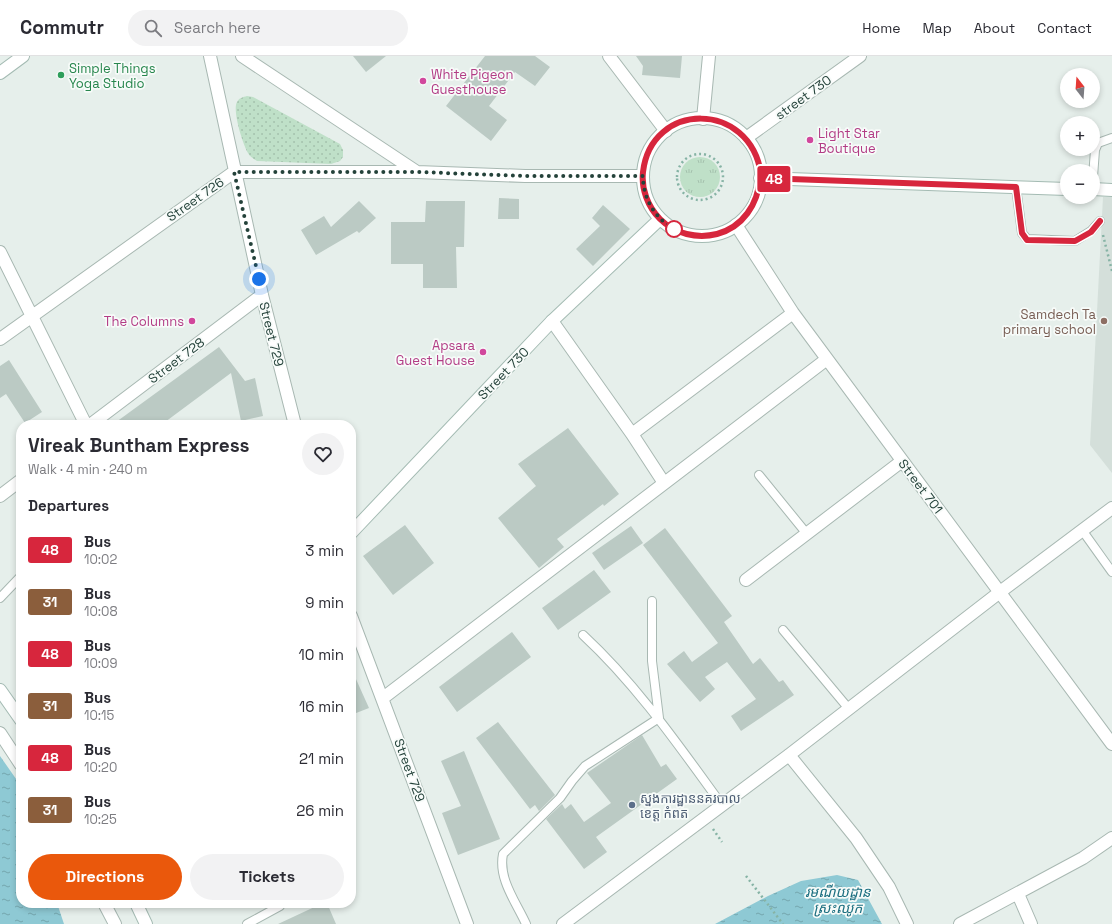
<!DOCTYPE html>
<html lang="en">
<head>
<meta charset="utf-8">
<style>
  :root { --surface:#fff; --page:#f2f2f3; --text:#2b2b33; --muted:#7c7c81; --line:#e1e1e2; --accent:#ea580c }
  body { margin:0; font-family:"Space Grotesk","Noto Sans Khmer",sans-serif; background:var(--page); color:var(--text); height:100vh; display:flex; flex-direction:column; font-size:15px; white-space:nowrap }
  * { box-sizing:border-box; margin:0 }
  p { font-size:13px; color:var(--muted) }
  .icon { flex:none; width:22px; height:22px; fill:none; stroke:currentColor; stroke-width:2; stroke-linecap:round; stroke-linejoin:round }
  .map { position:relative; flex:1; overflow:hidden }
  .panel { position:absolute; left:16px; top:364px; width:340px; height:488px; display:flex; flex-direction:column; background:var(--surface); border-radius:16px; box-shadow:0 2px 6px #0003 }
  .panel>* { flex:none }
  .badge { padding:0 8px; border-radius:3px; font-size:14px; line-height:26px }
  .needle { width:26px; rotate:343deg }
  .tools { position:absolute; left:1060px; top:12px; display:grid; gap:8px }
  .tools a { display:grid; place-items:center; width:40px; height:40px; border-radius:50%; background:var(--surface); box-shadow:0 2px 6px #0003; font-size:20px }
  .you { position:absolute; width:20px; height:20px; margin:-10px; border:3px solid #fff; border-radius:50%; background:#1a73e8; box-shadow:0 0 0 6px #1a73e833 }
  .map>.badge { position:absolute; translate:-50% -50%; box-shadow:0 0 0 2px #fff }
  h2 { padding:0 12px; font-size:15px; line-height:36px }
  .round { display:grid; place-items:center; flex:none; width:42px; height:42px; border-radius:21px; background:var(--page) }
  .overview { display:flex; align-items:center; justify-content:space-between; height:68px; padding:0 12px }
  h1 { font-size:19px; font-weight:600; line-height:30px }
  .button { display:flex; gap:8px; margin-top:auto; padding:8px 12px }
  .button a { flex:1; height:46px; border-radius:24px; background:var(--accent); color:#fff; font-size:16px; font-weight:600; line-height:46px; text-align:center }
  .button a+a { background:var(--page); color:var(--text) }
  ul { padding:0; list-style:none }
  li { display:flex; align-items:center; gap:12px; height:52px; padding:0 12px }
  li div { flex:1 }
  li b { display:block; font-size:15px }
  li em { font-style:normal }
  li .badge { min-width:44px; font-weight:700; text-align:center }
  header { display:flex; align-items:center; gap:24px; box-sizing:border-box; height:56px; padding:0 20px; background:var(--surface); border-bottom:1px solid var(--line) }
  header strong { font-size:19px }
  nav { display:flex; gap:22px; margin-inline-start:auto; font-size:14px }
  .search { width:280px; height:36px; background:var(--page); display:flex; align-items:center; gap:10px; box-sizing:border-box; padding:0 14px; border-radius:22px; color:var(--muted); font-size:15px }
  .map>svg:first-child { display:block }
  .built { fill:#d4dfda }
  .grass { fill:url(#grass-tufts) }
  .park { fill:url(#park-dots) }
  .water { fill:url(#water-ripples) }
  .building { fill:#bbcac4 }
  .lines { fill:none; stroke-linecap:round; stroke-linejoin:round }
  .lane-casing { stroke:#a8b8b2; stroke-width:10 }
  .street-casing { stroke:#a8b8b2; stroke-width:14 }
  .secondary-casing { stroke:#a4bbb3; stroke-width:14 }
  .path { stroke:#86b3a5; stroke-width:2.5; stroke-dasharray:2 3; stroke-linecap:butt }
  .lane { stroke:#fff; stroke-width:8 }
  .street { stroke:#fff; stroke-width:12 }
  .secondary { stroke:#fff; stroke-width:12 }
  .line-casing { stroke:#fff; stroke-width:9 }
  .line { stroke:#d7263d; stroke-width:6 }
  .walk { stroke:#24423a; stroke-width:4; stroke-dasharray:0 7.2 }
  .leisure-dot { fill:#2e9e5b; stroke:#f7fbf9; stroke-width:1.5 }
  .hotel-dot { fill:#d1479c; stroke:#f7fbf9; stroke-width:1.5 }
  .stop-dot { fill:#fff; stroke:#d7263d; stroke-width:2 }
  .education-dot { fill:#8d6e63; stroke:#f7fbf9; stroke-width:1.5 }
  .service-dot { fill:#5c6f8a; stroke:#f7fbf9; stroke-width:1.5 }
  .labels { text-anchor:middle; stroke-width:3.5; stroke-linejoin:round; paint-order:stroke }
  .leisure-label { font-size:13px; fill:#27864d; stroke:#f7fbf9; text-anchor:start }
  .hotel-label { font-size:13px; fill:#b23c85; stroke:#f7fbf9; text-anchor:start }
  .street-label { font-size:13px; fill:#24423a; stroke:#f7fbf9 }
  .education-label { font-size:13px; fill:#785e54; stroke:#f7fbf9; text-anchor:end }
  .service-label { font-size:13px; fill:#4e5e75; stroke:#f7fbf9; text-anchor:start }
  .water-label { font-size:14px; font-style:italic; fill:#1c6f80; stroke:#f7fbf9 }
</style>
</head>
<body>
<header>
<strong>Commutr</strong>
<div class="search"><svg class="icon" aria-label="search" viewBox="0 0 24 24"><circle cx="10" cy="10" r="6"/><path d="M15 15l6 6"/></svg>Search here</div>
<nav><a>Home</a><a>Map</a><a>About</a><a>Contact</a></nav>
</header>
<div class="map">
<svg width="1112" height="868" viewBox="0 0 1112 868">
  <defs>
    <pattern id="grass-tufts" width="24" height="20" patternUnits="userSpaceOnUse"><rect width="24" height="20" fill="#bfe0c8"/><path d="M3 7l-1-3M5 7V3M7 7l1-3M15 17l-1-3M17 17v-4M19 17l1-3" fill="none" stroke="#a4c1ad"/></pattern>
    <pattern id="park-dots" width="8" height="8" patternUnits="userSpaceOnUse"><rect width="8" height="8" fill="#bfe0c8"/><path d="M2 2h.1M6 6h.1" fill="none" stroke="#a4c1ad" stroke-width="1.8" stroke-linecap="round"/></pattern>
    <pattern id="water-ripples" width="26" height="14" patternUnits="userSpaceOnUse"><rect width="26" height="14" fill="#8ec9d4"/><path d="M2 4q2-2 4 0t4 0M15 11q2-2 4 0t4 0" fill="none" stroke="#74a5ad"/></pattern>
  </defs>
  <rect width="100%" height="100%" fill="#e6efeb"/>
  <!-- built -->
  <path class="built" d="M1103,141H1112V417L1090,389Z"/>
  <!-- grass -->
  <path class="grass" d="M680 121a20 20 0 1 1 40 0a20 20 0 1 1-40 0Z"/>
  <!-- park -->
  <path class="park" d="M247,40L253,41L340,88L343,94V101L340,105L331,108L257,105C254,103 250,101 248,97C243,89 232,54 237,46C239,42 243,41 247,40Z"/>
  <!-- water -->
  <path class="water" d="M0,700L21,730V847H57L64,868H0Z
    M837,819L858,824L882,868H715L768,840L801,825Z"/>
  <!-- building -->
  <path class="building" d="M353,0H386L366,16Z
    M485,0H535L550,11L535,30L515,16L489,50L507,64L491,85L446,50Z
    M636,0H682L680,22L642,19L643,10Z
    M499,142L519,143V163H498Z
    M359,145L376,162L359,177L357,175L316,199L301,174L324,160L331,171Z
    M426,145H465L464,191H456L457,232H423V208H391V166H425Z
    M603,149L630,173L593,210L576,193L600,170L592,162Z
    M219,291L245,325L255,322L263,360L241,365L231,317L161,369H112Z
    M9,304L42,356L25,367L6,338L0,342V310Z
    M568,372L619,438L604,450L603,448L557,483L564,491L539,512L498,462L536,430L518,408Z
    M405,469L434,507L393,539L363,500Z
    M631,470L643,487L604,514L592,497Z
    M665,472L732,560L724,566L753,608L760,602L779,626L783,624L794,639L741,675L731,660L756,643L727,606L705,621L715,633L700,646L667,608L684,595L692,606L718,587L643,489Z
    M594,514L611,536L558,574L542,552Z
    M512,576L531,601L457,656L439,631Z
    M351,612L369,652L351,659Z
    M498,666L555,739L539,755L535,749L530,753L476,682Z
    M642,679L661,711L666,708L677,723L596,781L607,796L584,813L546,763L562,748L565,753L571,748L584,766L611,747L587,717Z
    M464,695L500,783L458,799L442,757L461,750L441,705Z
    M323,847H327L336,868H278Z"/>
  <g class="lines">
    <!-- lane casing -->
    <g class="lane-casing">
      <path id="lane" d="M1093,121L1095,94L1098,87L1112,82
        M1016,131L1022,177L1027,183L1075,185L1091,175L1100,165
        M759,419L807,478
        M1082,474L1112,516
        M0,542L21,520
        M783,574L849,653
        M583,579C637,629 679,690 722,749
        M247,868L280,850
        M526,868C516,846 498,823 503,798L560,742L572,725L585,710L659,662L652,605V545"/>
    </g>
    <!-- street casing -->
    <g class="street-casing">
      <path id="street" d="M210,0L262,239L295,369
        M242,0L417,116
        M609,0L666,75
        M703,63L709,0
        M746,82L860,0
        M736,169L793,257L1112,688
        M0,196L86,369
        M552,265L632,378L664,427
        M0,283L234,116H417L525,120H643
        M90,369L262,239
        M632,378L793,257
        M0,440L21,424
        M746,524L902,405
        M351,560L467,868
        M383,642L827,303
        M0,677L21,709
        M789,699L856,782L889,831L907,868
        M1018,838L1031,868
        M104,847L115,868
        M563,868L789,699L1000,536L1112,452
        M960,868L1083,802L1112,782"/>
    </g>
    <!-- secondary casing -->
    <g class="secondary-casing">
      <path id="secondary" d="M0,17L23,0
        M643 121a59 59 0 1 1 118 0a59 59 0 1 1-118 0Z
        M760,122L1067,133
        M1093,133L1112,134
        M351,477L552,265L660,163
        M0,634L21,664
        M136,847L146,868"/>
    </g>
    <!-- path -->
    <path class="path" d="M677 121a23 23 0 1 1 46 0a23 23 0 1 1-46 0Z
      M1103,179L1112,215
      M713,773L722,786
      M746,820L783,868"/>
    <!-- lane -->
    <use href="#lane" class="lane"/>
    <!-- street -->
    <use href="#street" class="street"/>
    <!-- secondary -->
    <use href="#secondary" class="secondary"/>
  </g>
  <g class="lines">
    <!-- line casing -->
    <g class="line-casing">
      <path id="line" d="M761,118C750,44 651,45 643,116C641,133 648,151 660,163C675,178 697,183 717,178C743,171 758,148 760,122L1016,131L1022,177L1027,184L1075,185L1091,176L1100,165"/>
    </g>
    <!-- line -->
    <use href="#line" class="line"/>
    <!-- walk -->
    <path class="walk" d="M259,223L234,116H418L524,120H643C643,143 655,162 674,173"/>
  </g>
  <!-- markers -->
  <circle class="leisure-dot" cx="61" cy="19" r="4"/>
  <g class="hotel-dot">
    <circle cx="423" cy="25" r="4"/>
    <circle cx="810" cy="84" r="4"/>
    <circle cx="192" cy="265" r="4"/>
    <circle cx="483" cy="296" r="4"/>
  </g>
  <circle class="stop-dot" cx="674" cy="173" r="8"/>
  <circle class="education-dot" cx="1104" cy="265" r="4"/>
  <circle class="service-dot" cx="632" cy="749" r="4"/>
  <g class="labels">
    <!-- leisure labels -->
    <g class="leisure-label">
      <text x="69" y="17">Simple Things<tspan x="69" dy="15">Yoga Studio</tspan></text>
    </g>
    <!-- hotel labels -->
    <g class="hotel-label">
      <text x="431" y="23">White Pigeon<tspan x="431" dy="15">Guesthouse</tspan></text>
      <text x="818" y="82">Light Star<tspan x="818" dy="15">Boutique</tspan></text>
      <text x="184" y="270" text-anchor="end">The Columns</text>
      <text x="475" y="294" text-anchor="end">Apsara<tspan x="475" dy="15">Guest House</tspan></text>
    </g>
    <!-- street labels -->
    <g class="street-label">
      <text transform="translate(803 41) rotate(-36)" y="5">street 730</text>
      <text transform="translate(195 143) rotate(-35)" y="5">Street 726</text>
      <text transform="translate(272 278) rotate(76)" y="5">Street 729</text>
      <text transform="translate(176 304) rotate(-37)" y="5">Street 728</text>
      <text transform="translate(503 317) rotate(-46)" y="5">Street 730</text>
      <text transform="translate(921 430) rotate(53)" y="5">Street 701</text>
      <text transform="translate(410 714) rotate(70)" y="5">Street 729</text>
    </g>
    <!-- education labels -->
    <g class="education-label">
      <text x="1096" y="263">Samdech Ta<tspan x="1096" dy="15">primary school</tspan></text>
    </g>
    <!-- service labels -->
    <g class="service-label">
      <text x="640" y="747">ស្នងការដ្ឋាននគរបាល<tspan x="640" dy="15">ខេត្ត កំពត</tspan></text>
    </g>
    <!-- water labels -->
    <g class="water-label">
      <text x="838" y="841">រមណីយដ្ឋាន<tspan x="838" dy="16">ស្រះឈូក</tspan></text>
    </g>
  </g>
</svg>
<div class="tools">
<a><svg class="needle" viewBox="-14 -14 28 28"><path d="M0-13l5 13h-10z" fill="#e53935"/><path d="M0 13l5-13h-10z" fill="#7c7c81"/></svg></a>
<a>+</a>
<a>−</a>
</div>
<div class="you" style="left:259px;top:223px"></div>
<b class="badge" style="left:774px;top:123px;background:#d7263d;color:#fff">48</b>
<section class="panel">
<div class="overview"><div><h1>Vireak Buntham Express</h1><p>Walk · 4 min · 240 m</p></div><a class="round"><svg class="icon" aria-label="heart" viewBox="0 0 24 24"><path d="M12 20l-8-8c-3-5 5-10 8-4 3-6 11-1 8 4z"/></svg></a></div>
<h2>Departures</h2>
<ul>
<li><span class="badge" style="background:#d7263d;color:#fff">48</span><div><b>Bus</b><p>10:02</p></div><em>3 min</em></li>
<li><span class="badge" style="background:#8b5e3c;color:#fff">31</span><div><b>Bus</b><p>10:08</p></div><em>9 min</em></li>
<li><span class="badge" style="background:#d7263d;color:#fff">48</span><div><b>Bus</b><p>10:09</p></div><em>10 min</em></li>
<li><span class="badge" style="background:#8b5e3c;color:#fff">31</span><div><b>Bus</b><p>10:15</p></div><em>16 min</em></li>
<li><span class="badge" style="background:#d7263d;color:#fff">48</span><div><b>Bus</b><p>10:20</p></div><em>21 min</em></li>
<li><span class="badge" style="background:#8b5e3c;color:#fff">31</span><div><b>Bus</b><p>10:25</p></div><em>26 min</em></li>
</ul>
<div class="button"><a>Directions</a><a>Tickets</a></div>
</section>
</div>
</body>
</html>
